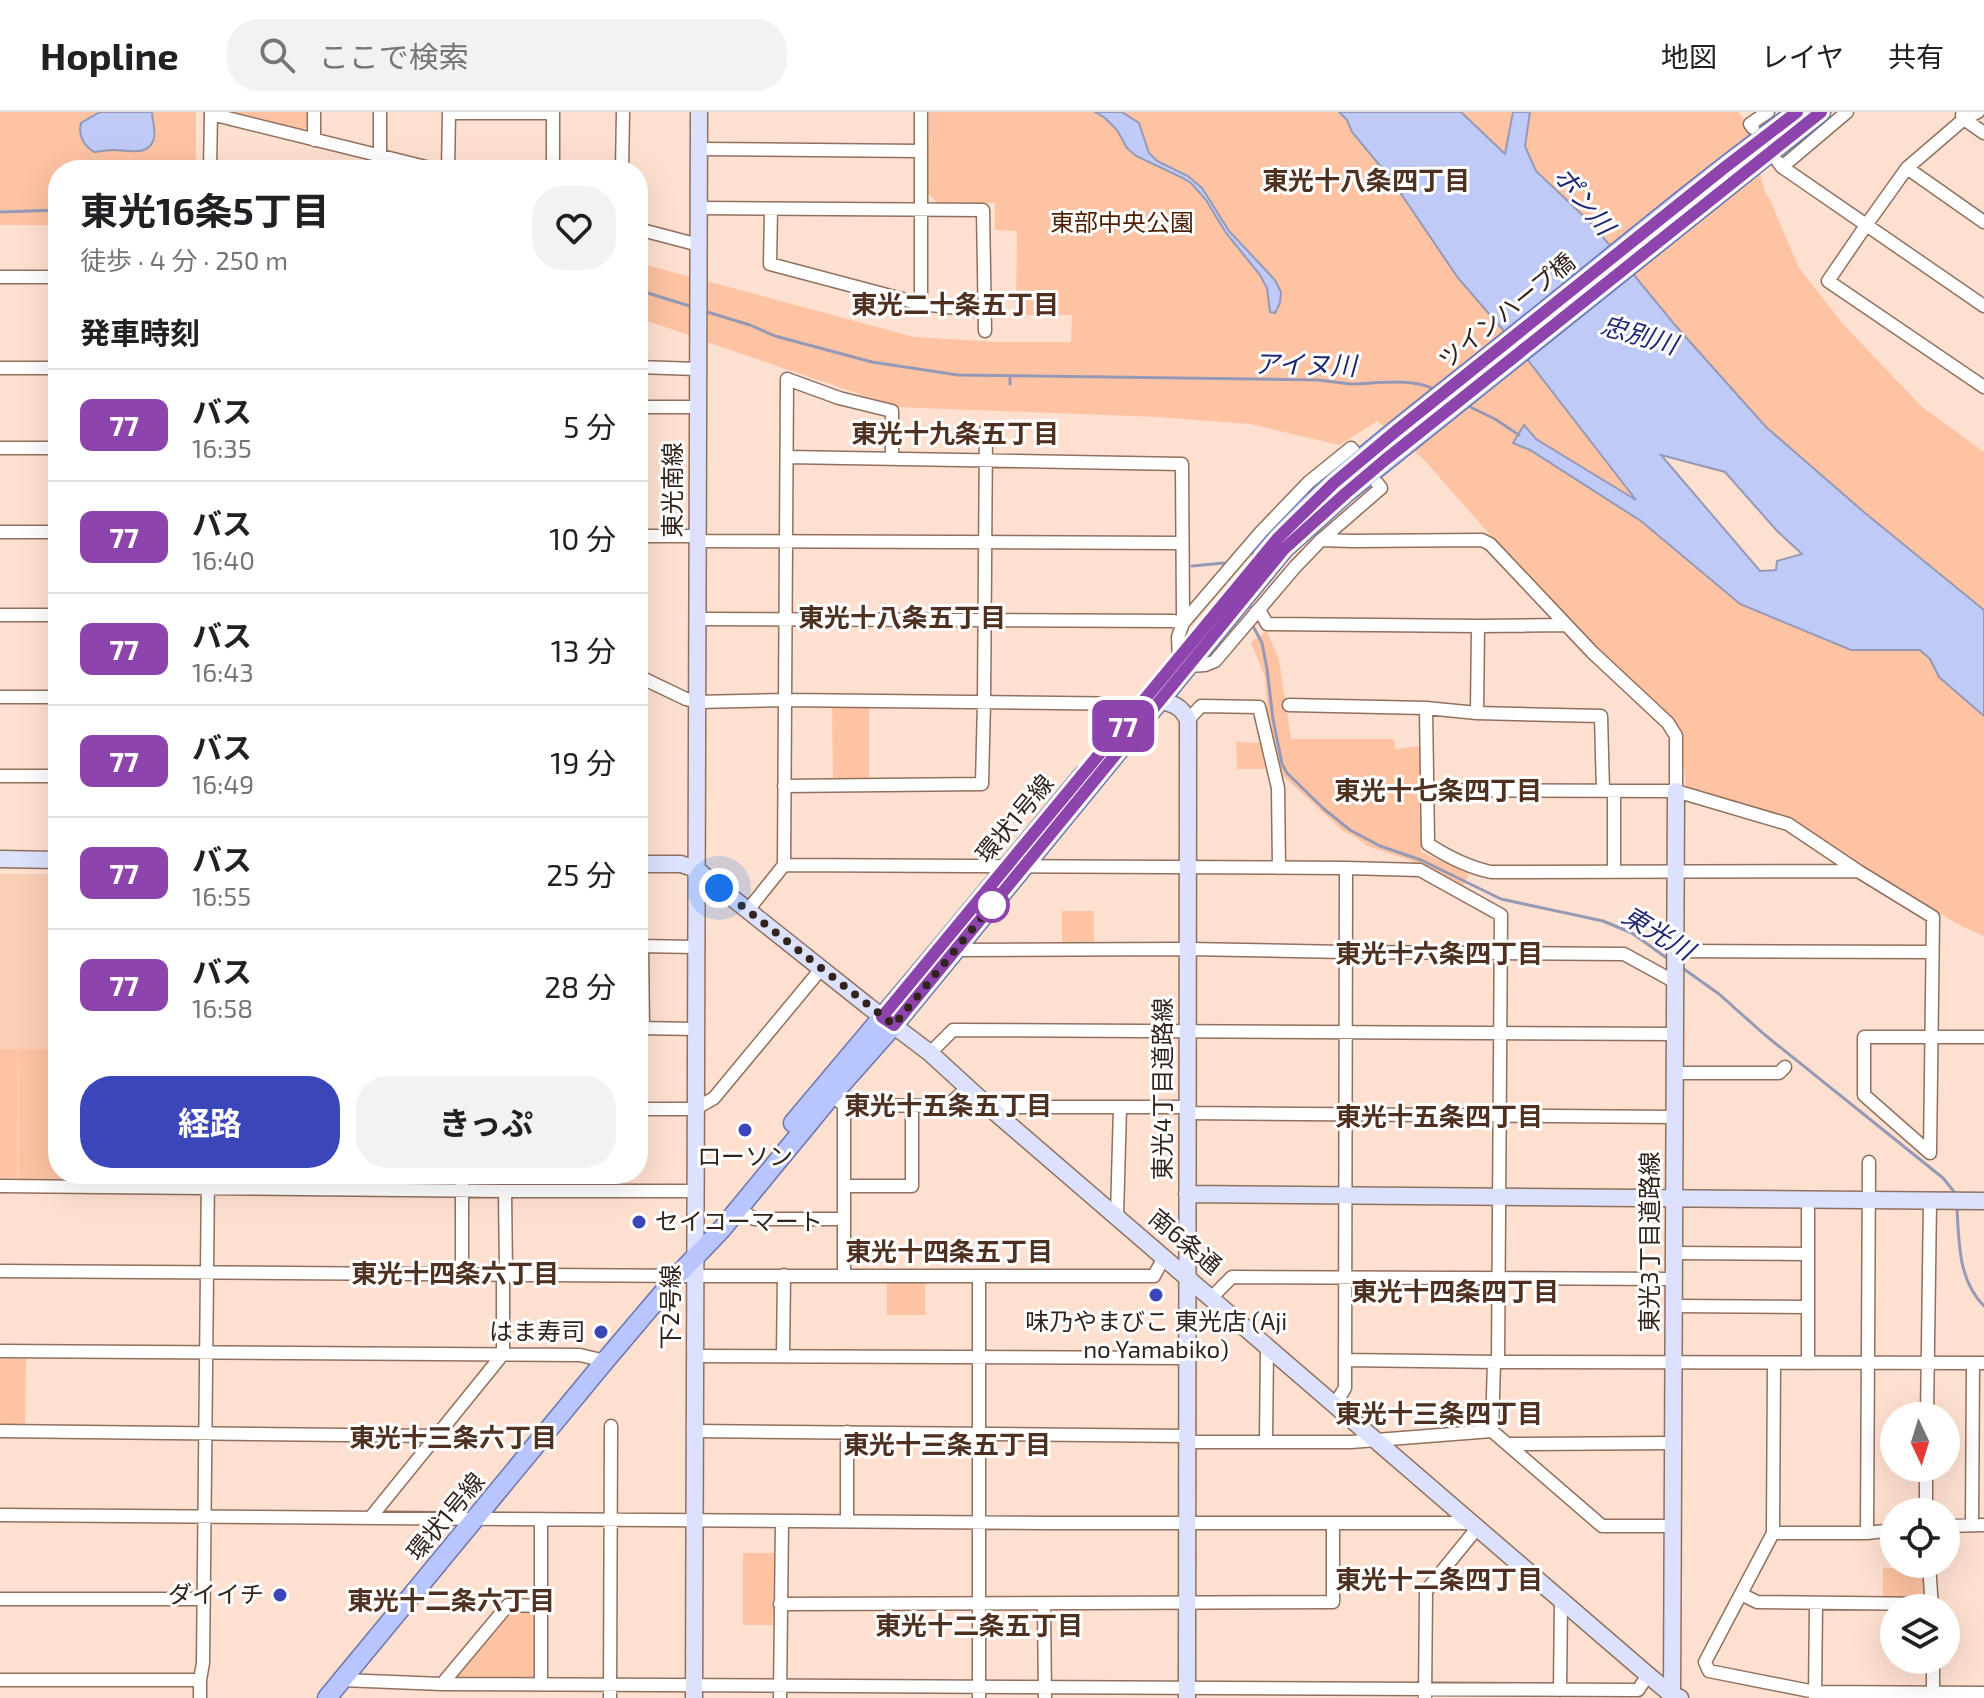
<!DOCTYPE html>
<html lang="ja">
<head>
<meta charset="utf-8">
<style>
  :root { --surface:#fff; --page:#f2f2f2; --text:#202124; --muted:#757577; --line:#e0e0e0; --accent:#3a46b9 }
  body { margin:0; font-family:"Exo 2","Noto Sans JP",sans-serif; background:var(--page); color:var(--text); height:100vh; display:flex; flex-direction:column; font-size:30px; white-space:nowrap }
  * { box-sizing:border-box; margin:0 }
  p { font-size:26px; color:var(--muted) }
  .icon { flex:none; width:44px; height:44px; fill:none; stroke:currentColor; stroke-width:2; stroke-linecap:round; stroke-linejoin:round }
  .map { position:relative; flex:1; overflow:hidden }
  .sheet { position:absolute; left:48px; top:48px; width:600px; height:1024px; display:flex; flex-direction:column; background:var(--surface); border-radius:32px; box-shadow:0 8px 32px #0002 }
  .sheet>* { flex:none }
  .badge { padding:0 16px; border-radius:12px; font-size:28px; line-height:52px }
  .needle { width:52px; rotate:176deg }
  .controls { position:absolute; left:1880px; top:1290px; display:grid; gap:16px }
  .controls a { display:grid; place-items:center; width:80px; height:80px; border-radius:50%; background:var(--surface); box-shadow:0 8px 32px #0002; font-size:40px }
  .you { position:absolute; width:40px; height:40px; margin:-20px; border:6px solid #fff; border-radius:50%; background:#1a73e8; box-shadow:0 0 0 12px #1a73e833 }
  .map>.badge { position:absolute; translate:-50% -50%; box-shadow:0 0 0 4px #fff }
  h2 { padding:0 32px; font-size:30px; line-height:72px }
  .round { display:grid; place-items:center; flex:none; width:84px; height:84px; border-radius:32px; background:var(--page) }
  .overview { display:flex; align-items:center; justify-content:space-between; height:136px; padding:0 32px }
  h1 { font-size:38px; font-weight:700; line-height:60px }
  .cta { display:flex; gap:16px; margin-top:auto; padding:16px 32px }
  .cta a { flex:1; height:92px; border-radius:32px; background:var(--accent); color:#fff; font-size:32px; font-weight:700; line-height:92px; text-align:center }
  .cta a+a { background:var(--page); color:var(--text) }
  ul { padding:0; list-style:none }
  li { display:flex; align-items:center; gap:24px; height:112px; padding:0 32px; border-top:2px solid var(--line) }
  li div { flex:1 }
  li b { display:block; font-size:30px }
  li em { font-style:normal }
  li .badge { min-width:88px; font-weight:700; text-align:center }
  header { display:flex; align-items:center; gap:48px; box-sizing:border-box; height:112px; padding:0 40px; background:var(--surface); border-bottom:2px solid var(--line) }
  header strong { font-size:38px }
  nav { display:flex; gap:44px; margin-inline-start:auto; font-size:28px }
  .search { width:560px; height:72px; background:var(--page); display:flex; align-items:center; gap:20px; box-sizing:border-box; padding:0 28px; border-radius:32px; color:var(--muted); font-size:30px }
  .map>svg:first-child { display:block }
  .built { fill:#fbcfb7 }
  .green { fill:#fdc3a3 }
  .water { fill:#bfcbf6; stroke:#9599b5; stroke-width:2; fill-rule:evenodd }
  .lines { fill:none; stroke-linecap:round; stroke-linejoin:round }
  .stream { stroke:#9599b5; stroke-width:3 }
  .street-casing { stroke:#90705e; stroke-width:15 }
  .secondary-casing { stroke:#90705e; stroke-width:19 }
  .primary-casing { stroke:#6b75af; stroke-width:21 }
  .street { stroke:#fff; stroke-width:12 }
  .secondary { stroke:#dce2fe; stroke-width:16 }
  .primary { stroke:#b9c6fe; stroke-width:18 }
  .line-casing { stroke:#fff; stroke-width:18 }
  .line { stroke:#8e44ad; stroke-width:12 }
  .walk { stroke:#32241d; stroke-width:8; stroke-dasharray:0 14.4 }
  .stop-dot { fill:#fff; stroke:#8e44ad; stroke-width:4 }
  .poi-dot { fill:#3a46b9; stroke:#fff; stroke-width:3 }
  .labels { text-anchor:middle; stroke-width:6; stroke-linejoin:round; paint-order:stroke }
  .park-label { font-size:24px; fill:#4c1f00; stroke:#fff }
  .street-label { font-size:24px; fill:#32241d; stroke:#fff }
  .poi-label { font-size:24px; fill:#32241d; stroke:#fff }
  .neighbourhood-label { font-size:26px; font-weight:bold; fill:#4e3121; stroke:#fff }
  .water-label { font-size:26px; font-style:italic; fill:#1f2674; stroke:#fff }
</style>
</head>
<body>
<header>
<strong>Hopline</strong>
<div class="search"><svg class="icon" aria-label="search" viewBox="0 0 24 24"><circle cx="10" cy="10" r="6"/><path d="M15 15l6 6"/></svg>ここで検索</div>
<nav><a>地図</a><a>レイヤ</a><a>共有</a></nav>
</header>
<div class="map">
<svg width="1984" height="1586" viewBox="0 0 1984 1586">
  <rect width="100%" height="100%" fill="#fee0d0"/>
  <!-- built -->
  <path class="built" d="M0,762H58V1062H194V1067H0Z"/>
  <!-- green -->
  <path class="green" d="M0,0H196V58H58V113H0Z
    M231,0H309V14L301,18Z
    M929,0H1339L1347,8L1352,20L1391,67L1458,166L1517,234L1638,390L1851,538H1920L1930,547L1939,565L1984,604V824L1959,813L1791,710L1686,675L1680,620L1567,510L1425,349L1401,326L1377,309L1340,333L1250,312L1158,305L897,295L704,229L703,168L914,225L997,230H1071L1072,203H1016L1017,119L995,118V91H938L928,82Z
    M1437,0H1739L1746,11L1765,80L1770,88L1799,156L1843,212L1921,294L1984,340V498L1865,401L1767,315L1675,213L1622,149Z
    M638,151L691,165L692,224L638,206Z
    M1267,519L1279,548L1291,627H1394L1395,637L1421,634V740L1469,762L1463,774L1409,748L1367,734L1356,725L1343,719L1280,661L1268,608L1265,565L1251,530Z
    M832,595H869V666H833Z
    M1236,630L1260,631L1267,657H1237Z
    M1062,799H1094V831H1062Z
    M48,863H58V1062H194V1067H19V937H48Z
    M0,937H18L17,1065H0Z
    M887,1168H925V1203H887Z
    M0,1247H26L25,1314H0Z
    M743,1441H775V1513H743Z
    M1883,1456H1923L1926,1482L1921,1486H1883Z
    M508,1493L541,1494V1572H442Z"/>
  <!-- water -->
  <path class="water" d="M100,0H152C152,8 156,18 154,26C150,45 127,38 114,38C107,38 101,39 94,40C83,33 78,24 81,11Z
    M1095,0H1122L1139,11L1149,41L1157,49L1188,64L1202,76L1229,119L1275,168L1281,180L1280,191L1275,201L1270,200L1267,176L1260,163L1226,121L1206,88L1192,72L1183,66L1136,44L1127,36L1117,18L1105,6Z
    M1339,0H1461L1505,42L1513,0H1530L1525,34L1536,59L1593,113L1675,213L1766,315L1865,401L1984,498V604L1939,565L1930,547L1920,538H1851L1740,492L1641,409L1530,338L1513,331L1524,313L1536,327L1636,388L1517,234L1458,166L1391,67L1352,20L1347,8ZM1661,343L1725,360L1778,420L1802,442L1777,449L1776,458L1760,459Z"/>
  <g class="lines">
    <!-- stream -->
    <path class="stream" d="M0,100L58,98
      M638,178L693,195
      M704,199L750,213L775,224L872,250L958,263L1318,268C1328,269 1339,271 1350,272C1376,272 1410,265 1434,277
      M1010,272V264
      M1466,293L1495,307L1519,323
      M1192,454L1224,451
      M1253,514L1262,531L1267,557L1273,607L1282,652L1287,661L1324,697L1350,718L1380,734L1421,748L1501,787L1603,809L1632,821L1668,847
      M1681,855L1719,882L1765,923L1943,1066L1955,1081
      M1957,1096C1959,1130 1958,1168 1984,1194"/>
    <!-- street casing -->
    <g class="street-casing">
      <path id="street" d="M380,0V43
        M553,0V58
        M921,0V192
        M1978,0L1964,7L1907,56L1867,112L1828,169L1984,275
        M449,1H553
        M211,2L438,58
        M1962,3L1964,7L1984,21
        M1753,16L1750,12L1768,0
        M314,28V0
        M699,37L920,39
        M1778,50L1782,55L1847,0
        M1782,55L1984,194
        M1907,56L1984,110
        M210,58L211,0
        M448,58L449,0
        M622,58L623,0
        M699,96L983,98L985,219
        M771,97L770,152L921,192L985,199
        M638,117L699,133
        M0,165H58
        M638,255L697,257
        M0,256H58
        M638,295H697
        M0,336H58
        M787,345L1182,352L1183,503V511L1178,525L1179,547
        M0,420H58
        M638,424H697
        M1321,428L1352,429L1482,428L1490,432L1592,540L1668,611L1676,624V679
        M698,429L1182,431
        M1256,500L1261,501L1267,512L1478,514L1566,513
        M0,503H58
        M697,507L1173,509L1183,511
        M1183,511L1261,420L1309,370L1351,336L1353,338
        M1188,554L1205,553L1215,549L1295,455L1321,428L1381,376L1377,371
        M638,564L686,587L697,590L785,588L1142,592L1159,588
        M0,585H58
        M1289,593L1426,596L1477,601L1601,604L1603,679
        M1426,596L1428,732C1448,745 1467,755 1491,760L1858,759
        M1477,601L1478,514
        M1188,608L1201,594L1259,595L1278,676L1279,756
        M0,664H58
        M784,674L982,672L984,590L986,318
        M1427,678L1676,679L1788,712L1858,759L1933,805L1930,1041
        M784,753L1346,756L1420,758L1501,803L1498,1250
        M1614,759V679
        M748,798L784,753L787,267L839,286L892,299V346
        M638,834L696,835
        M642,834L643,916
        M952,835L955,838L1188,837L1345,840L1624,842L1675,870
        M1676,839L1932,840
        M638,916L696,917
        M930,941L953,918L1676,922
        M1676,961H1779L1785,955
        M840,990L844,993L948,994L968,975
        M844,993V1163
        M989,995H1188
        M638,997H695L714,986L821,857
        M1187,1001L1675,1005
        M1930,1041L1864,983V925H1984
        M0,1074L505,1079H696
        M844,1074H912V993
        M505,1079L506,1162
        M739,1096L754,1107H844
        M1117,1104L1120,995
        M1674,1141L1808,1142
        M0,1159L695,1164H1154L1164,1145
        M462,1162V1062
        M1212,1185L1232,1165L1675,1167
        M1675,1194L1808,1195
        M0,1239L580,1243L605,1249
        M695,1244L1187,1246
        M783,1244L784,1163
        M1345,1248L1498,1250L1984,1251
        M1774,1251L1773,1421L1705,1550L1709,1559L1815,1580L1984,1581
        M1808,1251V1087
        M1335,1292L1345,1276L1346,756
        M1927,1304L1930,1089
        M0,1319L437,1324
        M695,1319L1187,1324
        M1492,1319L1494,1250
        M847,1320V1409
        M1187,1330H1351L1492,1319L1602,1414H1674
        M1266,1330L1267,1234
        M1510,1332L1674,1331
        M1926,1400V1356
        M0,1403L1046,1411H1472
        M371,1405L503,1242V1162
        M1972,1413L1973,1251
        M1946,1414L1984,1413
        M1773,1421H1867L1894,1418
        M1867,1421L1869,1050
        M1929,1452L1932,1496
        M1741,1482L1757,1490L1932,1492
        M0,1487H203
        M780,1492L1333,1490V1412
        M1044,1492L1045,1586
        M1933,1548V1581
        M0,1568H200
        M342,1568L442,1572L1638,1578L1648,1563
        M442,1572L508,1493L541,1494
        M541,1572V1407
        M1560,1578L1561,1487
        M200,1586V1568L203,1551L208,1062
        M610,1586L611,1314
        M780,1586L782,1409
        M979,1586V1164
        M1425,1586L1426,1479L1478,1415
        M1815,1586L1816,1491"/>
    </g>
    <!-- secondary casing -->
    <g class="secondary-casing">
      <path id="secondary" d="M1159,588C1174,592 1181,594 1188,608L1187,1586
        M0,747L58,748
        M638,752H681L696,757L868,894L930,941L989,995L1648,1563L1672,1583L1680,1586
        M1187,1082L1984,1089
        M694,1586L699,0
        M1672,1586L1676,679"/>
    </g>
    <!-- primary casing -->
    <g class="primary-casing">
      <path id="primary" d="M1262,444C1328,365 1420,300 1500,235C1599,156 1695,74 1797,0
        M793,1011L946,829L1084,662
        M327,1586L605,1249L677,1164L721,1118L832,983L894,913L1284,437L1346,381L1821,0"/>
    </g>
    <!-- street -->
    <use href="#street" class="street"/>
    <!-- secondary -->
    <use href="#secondary" class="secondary"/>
    <!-- primary -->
    <use href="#primary" class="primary"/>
  </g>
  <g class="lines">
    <!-- line casing -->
    <g class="line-casing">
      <path id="line" d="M1797,0L1724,56L1396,319L1334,371L1278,426L882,905L894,913L1284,437L1346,381L1385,348L1821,0"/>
    </g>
    <!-- line -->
    <use href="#line" class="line"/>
    <!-- walk -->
    <path class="walk" d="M719,776L894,913L992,793"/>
  </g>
  <!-- markers -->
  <circle class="stop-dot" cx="992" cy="793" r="16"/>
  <g class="poi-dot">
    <circle cx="745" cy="1018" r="8"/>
    <circle cx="639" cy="1110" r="8"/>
    <circle cx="1156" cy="1183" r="8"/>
    <circle cx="601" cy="1220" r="8"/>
    <circle cx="280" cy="1483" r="8"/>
  </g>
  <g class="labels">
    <!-- park labels -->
    <g class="park-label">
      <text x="1122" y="119">東部中央公園</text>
    </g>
    <!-- street labels -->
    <g class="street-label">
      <text transform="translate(1507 199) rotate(-39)" y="8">ツインハープ橋</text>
      <text transform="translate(673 378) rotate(-90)" y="8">東光南線</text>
      <text transform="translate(1015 707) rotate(-50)" y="8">環状1号線</text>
      <text transform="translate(1163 977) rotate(-90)" y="8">東光4丁目道路線</text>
      <text transform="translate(1185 1130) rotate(40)" y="8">南6条通</text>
      <text transform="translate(1650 1130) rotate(-90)" y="8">東光3丁目道路線</text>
      <text transform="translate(671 1195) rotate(-90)" y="8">下2号線</text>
      <text transform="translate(446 1405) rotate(-50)" y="8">環状1号線</text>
    </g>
    <!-- poi labels -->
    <g class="poi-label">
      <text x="745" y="1053">ローソン</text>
      <text x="655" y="1118" text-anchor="start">セイコーマート</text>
      <text x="1156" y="1218">味乃やまびこ 東光店 (Aji<tspan x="1156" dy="28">no Yamabiko)</tspan></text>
      <text x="585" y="1228" text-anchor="end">はま寿司</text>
      <text x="264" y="1491" text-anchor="end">ダイイチ</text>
    </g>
    <!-- neighbourhood labels -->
    <g class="neighbourhood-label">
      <text x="1366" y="78">東光十八条四丁目</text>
      <text x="955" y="202">東光二十条五丁目</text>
      <text x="955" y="331">東光十九条五丁目</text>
      <text x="902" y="515">東光十八条五丁目</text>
      <text x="1438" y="688">東光十七条四丁目</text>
      <text x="1439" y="851">東光十六条四丁目</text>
      <text x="948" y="1003">東光十五条五丁目</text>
      <text x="1439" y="1014">東光十五条四丁目</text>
      <text x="949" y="1149">東光十四条五丁目</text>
      <text x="455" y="1171">東光十四条六丁目</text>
      <text x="1455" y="1189">東光十四条四丁目</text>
      <text x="1439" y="1311">東光十三条四丁目</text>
      <text x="453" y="1335">東光十三条六丁目</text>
      <text x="947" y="1342">東光十三条五丁目</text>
      <text x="1439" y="1477">東光十二条四丁目</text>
      <text x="451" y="1498">東光十二条六丁目</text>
      <text x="979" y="1523">東光十二条五丁目</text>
    </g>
    <!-- water labels -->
    <g class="water-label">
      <text transform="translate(1584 89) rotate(51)" y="9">ポン川</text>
      <text transform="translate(1639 223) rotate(16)" y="9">忠別川</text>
      <text transform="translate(1305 253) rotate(1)" y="9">アイヌ川</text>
      <text transform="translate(1658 821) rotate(31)" y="9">東光川</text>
    </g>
  </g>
</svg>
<div class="controls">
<a><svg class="needle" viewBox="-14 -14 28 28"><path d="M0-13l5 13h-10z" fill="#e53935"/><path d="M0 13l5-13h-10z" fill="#757577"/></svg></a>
<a><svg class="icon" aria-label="locate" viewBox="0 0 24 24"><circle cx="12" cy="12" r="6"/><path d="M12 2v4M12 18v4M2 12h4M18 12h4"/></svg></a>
<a><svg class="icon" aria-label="layers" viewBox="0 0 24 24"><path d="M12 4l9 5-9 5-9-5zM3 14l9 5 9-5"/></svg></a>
</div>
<div class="you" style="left:719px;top:776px"></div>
<b class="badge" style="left:1123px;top:614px;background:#8e44ad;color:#fff">77</b>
<section class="sheet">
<div class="overview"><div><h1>東光16条5丁目</h1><p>徒歩 · 4 分 · 250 m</p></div><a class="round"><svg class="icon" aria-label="heart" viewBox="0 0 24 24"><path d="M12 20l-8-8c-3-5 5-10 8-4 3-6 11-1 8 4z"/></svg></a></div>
<h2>発車時刻</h2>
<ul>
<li><span class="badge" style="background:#8e44ad;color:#fff">77</span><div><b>バス</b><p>16:35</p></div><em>5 分</em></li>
<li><span class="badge" style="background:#8e44ad;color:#fff">77</span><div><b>バス</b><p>16:40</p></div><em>10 分</em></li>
<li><span class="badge" style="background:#8e44ad;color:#fff">77</span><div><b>バス</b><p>16:43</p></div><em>13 分</em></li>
<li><span class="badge" style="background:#8e44ad;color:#fff">77</span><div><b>バス</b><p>16:49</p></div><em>19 分</em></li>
<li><span class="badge" style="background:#8e44ad;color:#fff">77</span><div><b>バス</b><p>16:55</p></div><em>25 分</em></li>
<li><span class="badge" style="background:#8e44ad;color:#fff">77</span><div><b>バス</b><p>16:58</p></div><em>28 分</em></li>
</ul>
<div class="cta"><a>経路</a><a>きっぷ</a></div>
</section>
</div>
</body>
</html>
